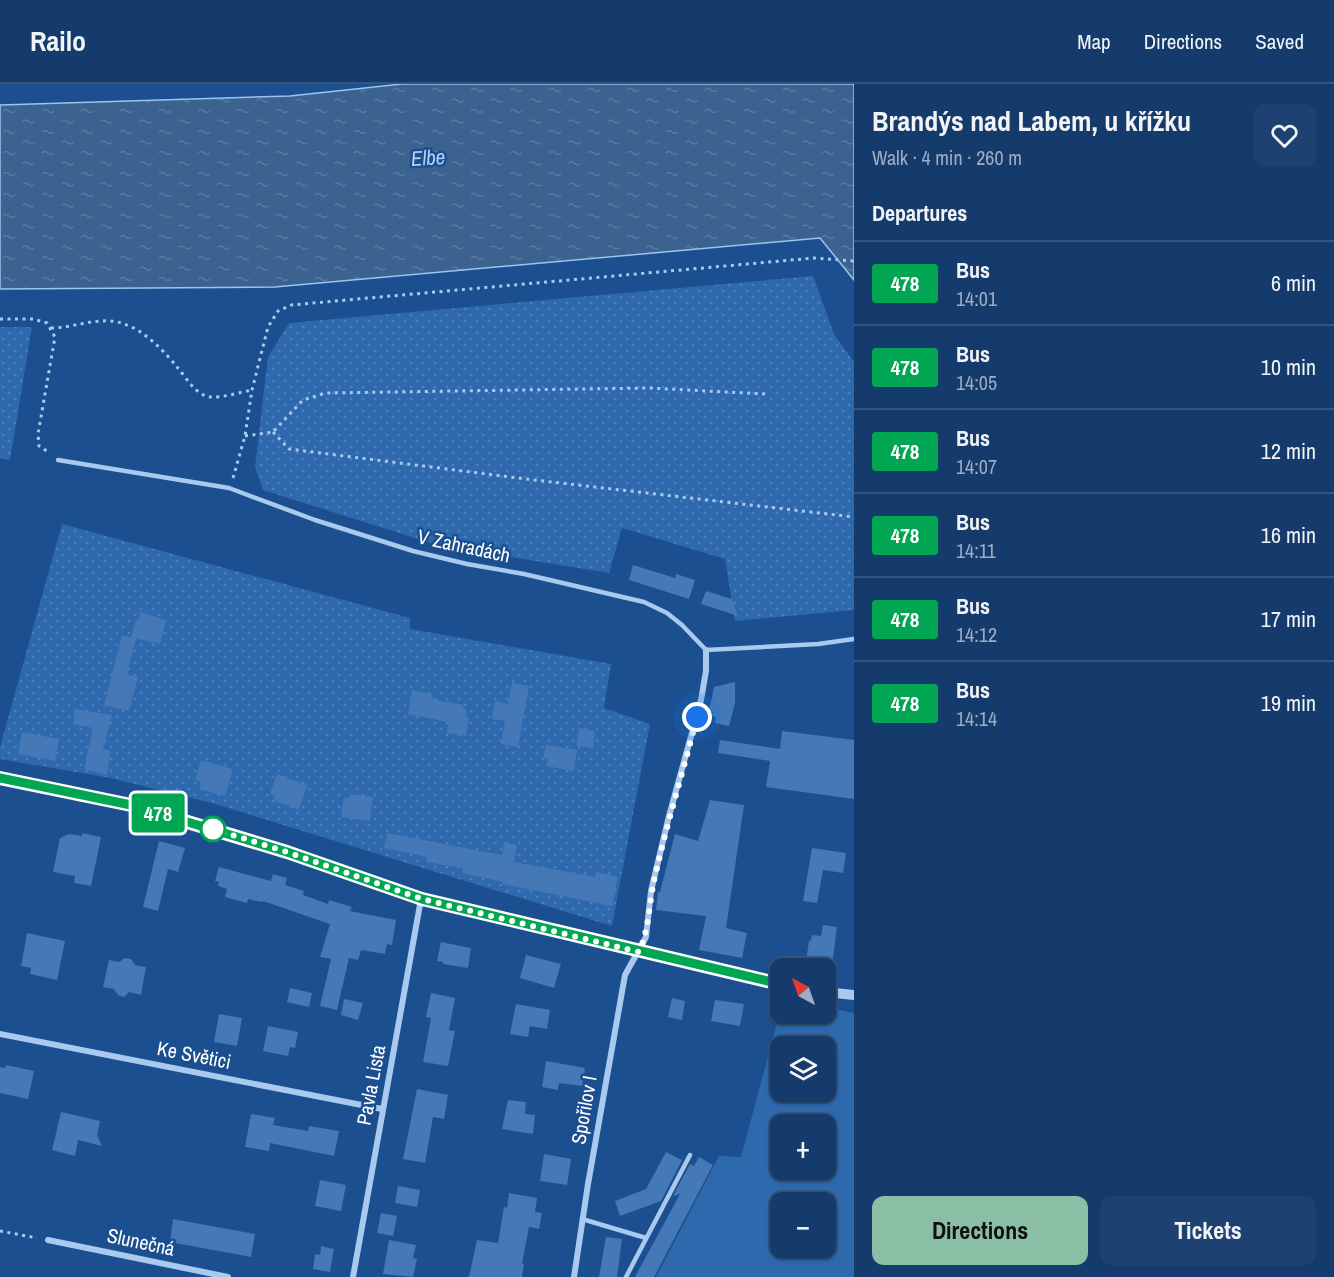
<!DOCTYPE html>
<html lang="en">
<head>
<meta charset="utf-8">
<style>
  :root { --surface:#143b6b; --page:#1d4271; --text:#f1f3f6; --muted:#9dadc1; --line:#33557e; --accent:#8abfa5 }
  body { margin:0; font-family:"Archivo Narrow",sans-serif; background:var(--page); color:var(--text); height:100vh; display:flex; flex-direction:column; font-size:22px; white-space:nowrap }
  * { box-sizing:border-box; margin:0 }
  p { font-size:20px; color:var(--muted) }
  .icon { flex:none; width:33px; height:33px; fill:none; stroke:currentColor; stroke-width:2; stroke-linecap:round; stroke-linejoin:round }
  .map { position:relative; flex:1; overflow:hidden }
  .side { display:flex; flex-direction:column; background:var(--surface); width:480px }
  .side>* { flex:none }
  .badge { padding:0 12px; border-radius:4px; font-size:21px; line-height:39px }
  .needle { width:39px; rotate:320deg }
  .tools { position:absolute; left:770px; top:874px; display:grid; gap:12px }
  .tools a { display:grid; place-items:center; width:66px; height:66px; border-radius:12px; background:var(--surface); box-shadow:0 2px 4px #0004,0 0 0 2px var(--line); font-size:30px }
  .you { position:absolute; width:30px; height:30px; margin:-15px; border:4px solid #fff; border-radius:50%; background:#1a73e8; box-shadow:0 0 0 9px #1a73e833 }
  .map>.badge { position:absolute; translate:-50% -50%; box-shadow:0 0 0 3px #fff }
  h2 { padding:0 18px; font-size:22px; line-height:54px }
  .round { display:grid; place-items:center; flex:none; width:63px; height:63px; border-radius:12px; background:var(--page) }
  .headline { display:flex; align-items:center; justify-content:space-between; height:102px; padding:0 18px }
  h1 { font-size:28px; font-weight:700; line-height:45px }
  .primary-button { display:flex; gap:12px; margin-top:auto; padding:12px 18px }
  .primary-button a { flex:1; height:69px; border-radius:12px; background:var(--accent); color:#111; font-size:24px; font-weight:700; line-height:69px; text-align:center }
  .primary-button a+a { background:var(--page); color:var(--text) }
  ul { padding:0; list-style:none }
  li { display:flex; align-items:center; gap:18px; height:84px; padding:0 18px; border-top:2px solid var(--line) }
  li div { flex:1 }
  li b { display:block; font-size:22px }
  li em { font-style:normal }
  li .badge { min-width:66px; font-weight:700; text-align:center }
  header { display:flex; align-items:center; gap:36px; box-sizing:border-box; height:84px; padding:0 30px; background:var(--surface); border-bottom:2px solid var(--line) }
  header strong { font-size:28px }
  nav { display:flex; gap:33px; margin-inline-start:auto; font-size:21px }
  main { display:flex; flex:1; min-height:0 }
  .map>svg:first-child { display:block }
  .garden { fill:url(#garden-dots) }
  .pitch { fill:#2e69ad; fill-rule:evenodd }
  .water { fill:url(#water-ripples); stroke:#9cc4f0; stroke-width:1.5 }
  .building { fill:#4478b7 }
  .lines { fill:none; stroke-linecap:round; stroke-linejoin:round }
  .path { stroke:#a9c9ee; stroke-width:3; stroke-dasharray:3 4.5; stroke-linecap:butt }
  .service { stroke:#a9c9ee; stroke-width:4.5 }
  .minor { stroke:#a9c9ee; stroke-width:6 }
  .tertiary { stroke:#a9c9ee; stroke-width:10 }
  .line-casing { stroke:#fff; stroke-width:14 }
  .line { stroke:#00a651; stroke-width:9 }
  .walk { stroke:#fff; stroke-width:6; stroke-dasharray:0 10.8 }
  .stop-dot { fill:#fff; stroke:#00a651; stroke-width:3 }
  .labels { text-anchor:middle; stroke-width:5; stroke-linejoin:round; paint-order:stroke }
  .street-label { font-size:20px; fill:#fff; stroke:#1b4f8f }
  .water-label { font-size:21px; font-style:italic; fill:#b5d3f5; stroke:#1b4f8f }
</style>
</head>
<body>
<header>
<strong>Railo</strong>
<nav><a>Map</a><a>Directions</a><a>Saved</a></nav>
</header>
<main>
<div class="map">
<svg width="854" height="1193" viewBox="0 0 854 1193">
  <defs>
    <pattern id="garden-dots" width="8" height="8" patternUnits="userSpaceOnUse" patternTransform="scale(1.5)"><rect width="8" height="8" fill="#2e69ad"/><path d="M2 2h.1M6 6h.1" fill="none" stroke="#4d80b9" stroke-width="1.8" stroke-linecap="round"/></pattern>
    <pattern id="water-ripples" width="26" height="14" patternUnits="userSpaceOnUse" patternTransform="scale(1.5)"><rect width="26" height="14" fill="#3c6290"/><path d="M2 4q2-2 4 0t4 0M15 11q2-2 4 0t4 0" fill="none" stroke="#597aa1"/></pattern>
  </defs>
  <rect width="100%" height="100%" fill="#1b4f8f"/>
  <!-- garden -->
  <path class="garden" d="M813,192L834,250L854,278V526L735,537L725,475L622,444L609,489L437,461L263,406L255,383L268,273L289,239Z
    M0,243H32L10,376L0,374Z
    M62,440L410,534V545L611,580L604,624L650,640L612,842L212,719L110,694L0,675V663Z"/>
  <!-- pitch -->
  <path class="pitch" d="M825,923L854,929V1193H656L719,1072L741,1073L780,928V930H825ZM780,963H825V1008H780ZM780,1041H825V1086H780ZM780,1119H825V1164H780Z"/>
  <!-- water -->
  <path class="water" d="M402,0H854V196L820,154L275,203L0,205V21L290,12Z"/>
  <!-- building -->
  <path class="building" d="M633,481L675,494L676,490L695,496L689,515L629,496Z
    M706,507L732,515L738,532L701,520Z
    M140,528L166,536L160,560L131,553L136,536H139Z
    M122,551L136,555L127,590L138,593L129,627L104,621Z
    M735,598V619L729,642L715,639L716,633L712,632L713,628L709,627L714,603Z
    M512,599L529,602L518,663L501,660L505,637L492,635L495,617L508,620Z
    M412,606L433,610L432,615L464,621L463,625H467L465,633L469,634L466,652L447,649L448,638L408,630Z
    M75,625L112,631L103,665L111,667L107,691L84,685L93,644L73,640Z
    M579,644L595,647L593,664L576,661Z
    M782,647L854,656V715L766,703L770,677L718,669L720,656L780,665Z
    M22,648L59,655L55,677L18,670Z
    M546,661L577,666L574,687L546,682L548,675L543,674Z
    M201,676L233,685L225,712L199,705L201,698L195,696Z
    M277,690L307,701L299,726L274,717L275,712L270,710Z
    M350,710L373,713L370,737L341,733L344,713L349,714Z
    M710,716L744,721L726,844L747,849L742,874L699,866L706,832L656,826L658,808H660L675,750L698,757Z
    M82,749L101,753L91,802L74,799L75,792L53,788L60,754L69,750L82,752Z
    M387,749L502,771L504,758L517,761L514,778L595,793L596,788L618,793L612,822L503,800V798L462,789L463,784L426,778L427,773L384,764Z
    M159,757L185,764L178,788L168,785L158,827L143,823Z
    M812,764L846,769L843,789L823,786L817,819L803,817Z
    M219,783L271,797L273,790L287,794L285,801L304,807L303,811L328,820L329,816L352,823L350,827L396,836L392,861L387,860L385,870L361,866L358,876L349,874L337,926L320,922L331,875L320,873L330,840L263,817L262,818L248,815L247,819L225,813L227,805L218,802L219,798L215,797Z
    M823,841L837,843L832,881L806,879L809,856L811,857L812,851L821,852Z
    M27,849L65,857L57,896L30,890L31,884L21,882Z
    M441,858L471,864L468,884L443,880V878L437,877Z
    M526,871L561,880L554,904L520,894Z
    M125,874L131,875L135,881L146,883L141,911L129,908L124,913L118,911L114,905L103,903L109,876L119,878Z
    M290,904L312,909L309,923L287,918Z
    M431,909L455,914L449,946L455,947L448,982L423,978L431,934L426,933Z
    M672,914L685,917L682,936L668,933Z
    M344,915L363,919L358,936L341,931Z
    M715,916L744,920L740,942L711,937Z
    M516,920L550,926L547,945L530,942L528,953L510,950Z
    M219,930L242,934L237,962L214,958Z
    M268,942L298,948L295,964L290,963L288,972L263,967Z
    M546,977L585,984L582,1002L559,999L558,1006L542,1003Z
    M6,981L34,987L28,1015L0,1009V983L5,984Z
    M417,1005L448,1011L444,1035L433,1033L425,1079L403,1075Z
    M508,1016L526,1018L525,1030L535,1031L533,1050L502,1045Z
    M61,1028L100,1037L97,1051L102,1062L78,1056L75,1072L52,1066Z
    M251,1030L275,1034L273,1041L308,1047L309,1042L339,1047L334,1072L270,1059L269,1067L245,1063Z
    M666,1068L682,1076L661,1117L620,1132L615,1117L646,1105Z
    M544,1070L571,1075L567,1101L540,1097Z
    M699,1073L713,1081L654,1193H635L680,1110L673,1112L690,1080L694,1082Z
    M320,1096L346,1101L341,1127L315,1122Z
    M398,1102L420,1106L417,1123L395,1119Z
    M509,1109L537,1114L535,1128L542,1129L539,1145L529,1143L522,1179L524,1180L522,1193H469L477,1156L498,1159L504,1123L507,1124Z
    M381,1129L397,1132L393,1152L377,1149Z
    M173,1135L255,1150L251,1173L170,1158Z
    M606,1153L622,1155L617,1193H599Z
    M389,1156L416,1161L413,1174L417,1175L413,1193L383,1190Z
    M321,1162L334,1165L330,1188L313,1185L315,1170L320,1171Z"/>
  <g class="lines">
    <!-- path -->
    <path class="path" d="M0,235H33L47,239L55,253L38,350L39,362L50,369
      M51,244C75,244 101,231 124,240C144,246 164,267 177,283C186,293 196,312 211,313C222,314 241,308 252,306
      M273,348L289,365L526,395L854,433
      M245,352L273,348L303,316L326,309L649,304L765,310
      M233,394L245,352L252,306L268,243L278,227L291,221L814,174L854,177
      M0,1147L37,1154"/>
    <!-- service -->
    <path class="service" d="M58,376L229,404L315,436L413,467L467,480L524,490L644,518L667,529L682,541L706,566L818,560L854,555
      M582,1135L646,1154
      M626,1193L690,1071"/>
    <!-- minor -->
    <path class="minor" d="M0,950L382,1025
      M48,1156L228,1193
      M353,1193L421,815
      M574,1193L588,1100L625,891L646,853L651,807L669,732L701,616L706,587V566"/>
    <!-- tertiary -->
    <path class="tertiary" d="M0,695L131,721L287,768L421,815L780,900
      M825,908L854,911"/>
  </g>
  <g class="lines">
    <!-- line casing -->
    <g class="line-casing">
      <path id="line" d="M0,694L131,721L287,768L422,815L780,900"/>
    </g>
    <!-- line -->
    <use href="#line" class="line"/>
    <!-- walk -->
    <path class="walk" d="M213,745L287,768L422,815L639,868C650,843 649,815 656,788C668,736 684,685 697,633"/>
  </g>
  <!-- markers -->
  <circle class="stop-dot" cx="213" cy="745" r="12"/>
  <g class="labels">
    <!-- street labels -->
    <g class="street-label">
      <text transform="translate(464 462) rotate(12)" y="7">V Zahradách</text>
      <text transform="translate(194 971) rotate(11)" y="7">Ke Světici</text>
      <text transform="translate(371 1001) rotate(-79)" y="7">Pavla Lista</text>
      <text transform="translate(584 1026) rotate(-80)" y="7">Spořilov I</text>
      <text transform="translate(141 1158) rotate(12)" y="7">Slunečná</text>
    </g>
    <!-- water labels -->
    <g class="water-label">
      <text transform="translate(428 74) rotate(-3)" y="7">Elbe</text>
    </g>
  </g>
</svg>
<div class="tools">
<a><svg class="needle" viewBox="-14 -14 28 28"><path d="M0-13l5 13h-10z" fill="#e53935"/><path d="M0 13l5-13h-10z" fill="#9dadc1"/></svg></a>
<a><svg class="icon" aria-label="layers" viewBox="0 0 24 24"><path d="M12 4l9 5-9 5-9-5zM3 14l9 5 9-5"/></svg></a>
<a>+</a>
<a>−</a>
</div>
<div class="you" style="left:697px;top:633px"></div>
<b class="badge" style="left:158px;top:729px;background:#00a651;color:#fff">478</b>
</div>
<section class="side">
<div class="headline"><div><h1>Brandýs nad Labem, u křížku</h1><p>Walk · 4 min · 260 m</p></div><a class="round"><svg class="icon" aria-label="heart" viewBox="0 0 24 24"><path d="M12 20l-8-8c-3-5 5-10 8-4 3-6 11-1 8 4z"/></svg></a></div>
<h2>Departures</h2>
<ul>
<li><span class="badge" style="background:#00a651;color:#fff">478</span><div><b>Bus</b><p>14:01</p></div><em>6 min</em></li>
<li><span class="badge" style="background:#00a651;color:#fff">478</span><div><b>Bus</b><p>14:05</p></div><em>10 min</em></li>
<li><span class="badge" style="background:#00a651;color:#fff">478</span><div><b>Bus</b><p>14:07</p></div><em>12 min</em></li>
<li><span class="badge" style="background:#00a651;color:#fff">478</span><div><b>Bus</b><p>14:11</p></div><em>16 min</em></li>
<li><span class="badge" style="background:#00a651;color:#fff">478</span><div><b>Bus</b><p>14:12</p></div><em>17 min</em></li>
<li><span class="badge" style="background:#00a651;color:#fff">478</span><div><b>Bus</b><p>14:14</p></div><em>19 min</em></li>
</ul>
<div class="primary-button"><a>Directions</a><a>Tickets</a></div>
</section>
</main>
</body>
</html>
